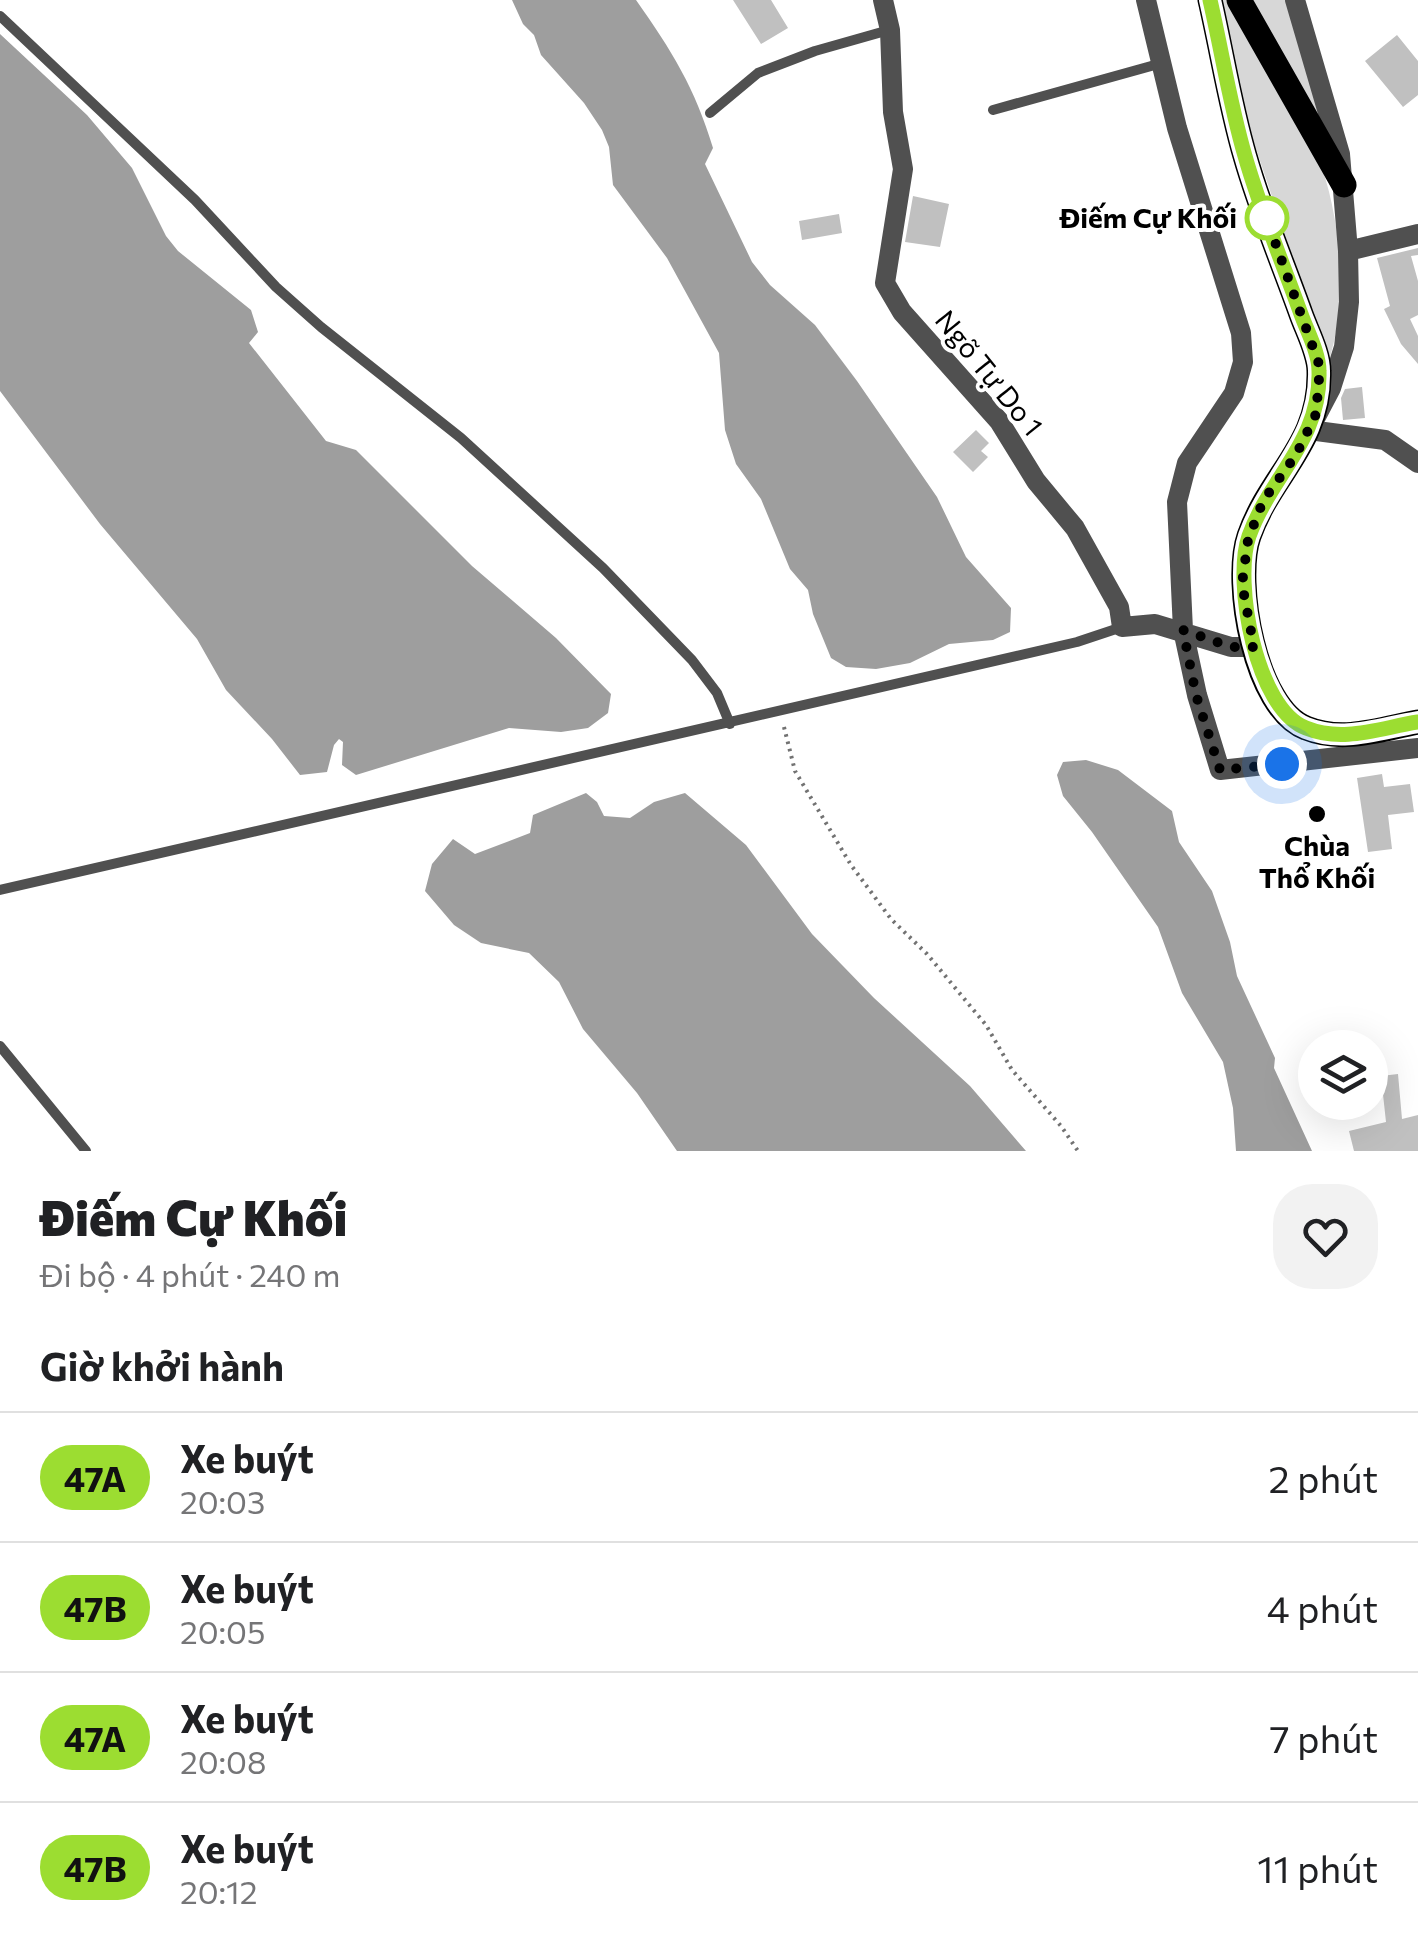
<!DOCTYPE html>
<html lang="vi">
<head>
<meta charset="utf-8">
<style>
  :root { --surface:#fff; --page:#f2f2f2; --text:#202124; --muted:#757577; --line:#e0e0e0 }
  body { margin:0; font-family:Commissioner,sans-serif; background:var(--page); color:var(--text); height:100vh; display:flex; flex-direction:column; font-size:38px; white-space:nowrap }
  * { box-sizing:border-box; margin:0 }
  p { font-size:32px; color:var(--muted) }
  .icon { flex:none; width:55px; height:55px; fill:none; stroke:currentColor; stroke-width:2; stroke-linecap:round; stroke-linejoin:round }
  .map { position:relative; height:1151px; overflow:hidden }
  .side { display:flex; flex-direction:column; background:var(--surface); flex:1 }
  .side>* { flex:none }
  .badge { padding:0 20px; border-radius:32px; font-size:35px; line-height:65px }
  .buttons { position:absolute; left:1298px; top:1030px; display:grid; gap:20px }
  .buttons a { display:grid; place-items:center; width:90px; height:90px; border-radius:50%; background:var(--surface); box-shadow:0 10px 40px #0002; font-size:50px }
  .you { position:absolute; width:50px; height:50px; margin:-25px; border:8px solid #fff; border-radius:50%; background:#1a73e8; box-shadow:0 0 0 15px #1a73e833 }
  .map>.badge { position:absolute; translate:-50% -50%; box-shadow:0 0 0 5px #fff }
  h2 { padding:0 40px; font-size:38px; line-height:90px }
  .round { display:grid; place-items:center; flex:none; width:105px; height:105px; border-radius:40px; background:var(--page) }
  .overview { display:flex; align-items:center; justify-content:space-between; height:170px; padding:0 40px }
  h1 { font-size:48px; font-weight:800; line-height:75px }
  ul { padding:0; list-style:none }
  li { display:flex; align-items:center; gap:30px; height:130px; padding:0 40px; border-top:2px solid var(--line) }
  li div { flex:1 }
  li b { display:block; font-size:38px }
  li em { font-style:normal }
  li .badge { min-width:110px; font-weight:700; text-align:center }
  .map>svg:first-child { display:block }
  .green { fill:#d7d7d7 }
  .water { fill:#9e9e9e }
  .building { fill:#c0c0c0 }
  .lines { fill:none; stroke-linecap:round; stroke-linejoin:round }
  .path { stroke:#727272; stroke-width:4; stroke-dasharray:2.5 5; stroke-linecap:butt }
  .lane { stroke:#505050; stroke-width:10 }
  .street { stroke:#505050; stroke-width:20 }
  .primary { stroke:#000; stroke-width:25 }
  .line-casing { stroke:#fff; stroke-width:22 }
  .line { stroke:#9cdd31; stroke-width:15 }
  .walk { stroke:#000; stroke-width:10; stroke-dasharray:0 18 }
  .stop-dot { fill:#fff; stroke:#9cdd31; stroke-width:5 }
  .poi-dot { fill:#000; stroke:#fff; stroke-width:4 }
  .labels { text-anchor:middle; stroke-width:8; stroke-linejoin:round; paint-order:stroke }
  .stop-label { font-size:28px; font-weight:bold; fill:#000; stroke:#fff; text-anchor:end }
  .street-label { font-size:28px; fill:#000; stroke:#fff }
  .poi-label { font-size:28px; font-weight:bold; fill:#000; stroke:#fff }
</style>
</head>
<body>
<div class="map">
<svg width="1418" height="1151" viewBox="0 0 1418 1151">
  <rect width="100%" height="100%" fill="#fff"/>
  <!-- green -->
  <path class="green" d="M1218,0H1228L1318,157C1341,216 1349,303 1328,363L1253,140Z
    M1248,0H1289L1318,113L1316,114Z"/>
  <!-- water -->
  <path class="water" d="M512,0H636C672,51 695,88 713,148L705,164L752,262L770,285L815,325L857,381L937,497L966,557L1011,608L1010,632L993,640L949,644L910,663L876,669L846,667L831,658L813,614L808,590L790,569L761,499L736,464L725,430L719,353L667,258L613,185L609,147L602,130L584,103L541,55L534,35L523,24Z
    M0,34L87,115L132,168L166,236L178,251L251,310L258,332L249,343L326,441L356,450L472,566L556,638L611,694L608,713L588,728L561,732L509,728L356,775L342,765L343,742L339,739L334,745L327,772L300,775L272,739L226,690L197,639L100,524L0,391Z
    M1086,760L1118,770L1172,811L1179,842L1212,891L1230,942L1237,976L1275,1058L1274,1068L1312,1151H1236L1233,1108L1223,1062L1182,993L1158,927L1092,832L1063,796L1057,775L1063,762Z
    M586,793L597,802L604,816L630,818L654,802L685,793L746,845L812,934L874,998L970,1086L1026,1151H677L637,1093L583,1029L559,982L529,953L481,943L454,925L425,891L432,864L453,839L475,854L530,833L533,815Z"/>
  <!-- building -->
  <path class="building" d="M733,0H771L788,28L761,44Z
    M1397,35L1418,61V95L1403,107L1365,61Z
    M913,196L949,204L940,247L905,242Z
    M839,214L842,233L802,240L799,221Z
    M1418,248V255L1411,256L1418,281V315L1410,319L1418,336V364L1401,344L1384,309L1390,306L1377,258Z
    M1362,387L1365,418L1343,420L1341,398L1345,389Z
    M976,430L989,443L981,451L988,457L973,472L953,452Z
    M1382,774L1384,787L1410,784L1414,812L1388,815L1392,849L1368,852L1357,778Z
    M1398,1074L1402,1119L1418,1115V1151H1354L1349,1131L1386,1122L1381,1076Z"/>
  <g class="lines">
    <!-- path -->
    <path class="path" d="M784,727L795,771L851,865L891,919L927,954L986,1025L1012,1070L1061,1126L1078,1151"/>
    <!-- lane -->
    <path class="lane" d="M0,16L195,200L276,287L321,327L461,438L603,568L692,660L717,693L730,724
      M993,110L1162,63
      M710,113L758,73L815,51L889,30
      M0,890L1077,642L1122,627
      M0,1046L86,1151"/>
    <!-- street -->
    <path class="street" d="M883,0L890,30L893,112L903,169L885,283L902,312L999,421L1036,481L1075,528L1119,607L1122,627L1155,624L1231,647H1255
      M1146,0L1177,128L1241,333L1243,362L1234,393L1187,463L1177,502L1183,630L1197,695L1220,770L1418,748
      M1295,0L1340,154L1348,251L1349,302L1344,347L1331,388L1309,430L1385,440L1418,463
      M1348,251L1418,234"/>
    <!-- primary -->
    <path class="primary" d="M1210,0C1222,52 1230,105 1245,156C1260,209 1282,261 1301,314C1307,331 1319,353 1319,371C1321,444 1271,473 1249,536C1233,582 1255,709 1306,728C1343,743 1381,729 1418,722
      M1239,0L1344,185"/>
  </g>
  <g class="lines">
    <!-- line casing -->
    <g class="line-casing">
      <path id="line" d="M1210,0C1222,52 1230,105 1245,156C1260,209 1282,261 1301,314C1307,331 1319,353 1319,371C1321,441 1271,475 1249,536C1233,582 1256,709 1306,728C1343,743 1380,728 1418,722"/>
    </g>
    <!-- line -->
    <use href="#line" class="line"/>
    <!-- walk -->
    <path class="walk" d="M1267,218L1265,214L1320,367L1316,414L1296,455L1263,501L1248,540L1242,584L1254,647H1231L1183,630L1196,695L1220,770L1282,764"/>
  </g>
  <!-- markers -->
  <circle class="stop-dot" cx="1267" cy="218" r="20"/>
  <circle class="poi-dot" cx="1317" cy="814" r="10"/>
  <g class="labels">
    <!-- stop labels -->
    <g class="stop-label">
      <text x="1237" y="228">Điếm Cự Khối</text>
    </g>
    <!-- street labels -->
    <g class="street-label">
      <text transform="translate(989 373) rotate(51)" y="10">Ngõ Tự Do 1</text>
    </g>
    <!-- poi labels -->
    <g class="poi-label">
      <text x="1317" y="856">Chùa<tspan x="1317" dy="32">Thổ Khối</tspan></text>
    </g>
  </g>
</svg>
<div class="buttons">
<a><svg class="icon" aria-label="layers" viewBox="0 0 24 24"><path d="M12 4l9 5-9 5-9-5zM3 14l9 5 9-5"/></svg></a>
</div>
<div class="you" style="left:1282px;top:764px"></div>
</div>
<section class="side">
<div class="overview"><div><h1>Điếm Cự Khối</h1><p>Đi bộ · 4 phút · 240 m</p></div><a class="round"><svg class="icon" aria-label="heart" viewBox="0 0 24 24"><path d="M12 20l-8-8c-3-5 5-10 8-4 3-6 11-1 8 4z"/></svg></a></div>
<h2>Giờ khởi hành</h2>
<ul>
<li><span class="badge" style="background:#9cdd31;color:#111">47A</span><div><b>Xe buýt</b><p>20:03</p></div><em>2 phút</em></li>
<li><span class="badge" style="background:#9cdd31;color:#111">47B</span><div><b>Xe buýt</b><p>20:05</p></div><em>4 phút</em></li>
<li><span class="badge" style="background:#9cdd31;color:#111">47A</span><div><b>Xe buýt</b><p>20:08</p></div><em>7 phút</em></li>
<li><span class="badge" style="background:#9cdd31;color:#111">47B</span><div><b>Xe buýt</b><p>20:12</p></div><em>11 phút</em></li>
</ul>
</section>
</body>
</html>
